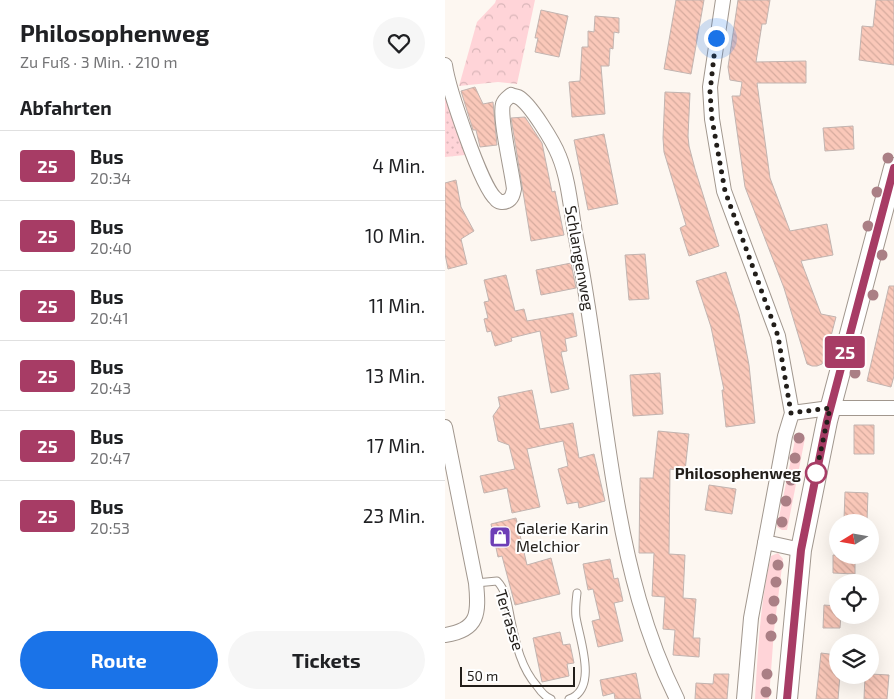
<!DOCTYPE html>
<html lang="de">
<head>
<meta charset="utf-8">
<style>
  :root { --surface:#fff; --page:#f6f6f6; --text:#202124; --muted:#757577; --line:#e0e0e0; --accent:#1a73e8 }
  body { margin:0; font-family:"Exo 2",sans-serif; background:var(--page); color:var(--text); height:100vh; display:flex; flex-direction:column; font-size:19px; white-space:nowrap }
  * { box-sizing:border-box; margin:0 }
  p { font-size:16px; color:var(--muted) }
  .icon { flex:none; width:28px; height:28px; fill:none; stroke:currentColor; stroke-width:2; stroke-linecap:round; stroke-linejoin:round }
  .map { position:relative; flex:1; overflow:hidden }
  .drawer { display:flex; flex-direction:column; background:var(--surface); width:445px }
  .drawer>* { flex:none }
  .badge { padding:0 10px; border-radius:4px; font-size:18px; line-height:32px }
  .needle { width:32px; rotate:259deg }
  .buttons { position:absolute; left:384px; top:514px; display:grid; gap:10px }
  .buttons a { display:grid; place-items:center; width:50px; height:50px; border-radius:50%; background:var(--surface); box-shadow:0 5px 20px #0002; font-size:25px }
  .scale { position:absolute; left:15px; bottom:12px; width:115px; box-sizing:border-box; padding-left:5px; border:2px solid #221e1a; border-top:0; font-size:14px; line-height:18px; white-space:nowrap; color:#221e1a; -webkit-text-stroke:4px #fff; paint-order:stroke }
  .you { position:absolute; width:25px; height:25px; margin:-12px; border:4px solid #fff; border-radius:50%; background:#1a73e8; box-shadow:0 0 0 8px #1a73e833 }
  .map>.badge { position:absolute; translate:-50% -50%; box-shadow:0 0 0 2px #fff }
  h2 { padding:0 20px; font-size:19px; line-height:45px }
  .round { display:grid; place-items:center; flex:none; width:52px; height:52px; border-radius:26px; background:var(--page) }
  .overview { display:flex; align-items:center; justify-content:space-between; height:85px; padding:0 20px }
  h1 { font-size:24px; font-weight:700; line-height:38px }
  .cta { display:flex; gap:10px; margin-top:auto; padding:10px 20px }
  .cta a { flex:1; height:58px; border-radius:30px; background:var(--accent); color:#fff; font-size:20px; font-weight:700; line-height:58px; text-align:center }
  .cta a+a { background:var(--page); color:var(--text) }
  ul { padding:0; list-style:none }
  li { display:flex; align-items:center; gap:15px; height:70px; padding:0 20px; border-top:1px solid var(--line) }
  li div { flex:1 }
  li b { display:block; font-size:19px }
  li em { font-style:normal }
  li .badge { min-width:55px; font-weight:700; text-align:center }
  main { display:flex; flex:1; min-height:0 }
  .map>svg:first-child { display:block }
  .grass { fill:#ffd4d8 }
  .forest { fill:url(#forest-crowns) }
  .garden { fill:url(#garden-dots) }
  .building { fill:url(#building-back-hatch); stroke:#c2b4b0 }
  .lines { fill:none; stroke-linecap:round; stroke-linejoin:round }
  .lane-casing { stroke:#a1978e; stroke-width:9 }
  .street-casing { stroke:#a1978e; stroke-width:16 }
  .secondary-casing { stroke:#a1978e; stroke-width:22 }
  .lane { stroke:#fff; stroke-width:7 }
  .street { stroke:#fff; stroke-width:14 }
  .secondary { stroke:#fff; stroke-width:20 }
  .tree { fill:#aa7f85 }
  .line-casing { stroke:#fff; stroke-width:11 }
  .line { stroke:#a73c65; stroke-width:8 }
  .walk { stroke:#221e1a; stroke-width:5; stroke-dasharray:0 9 }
  .stop-dot { fill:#fff; stroke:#a73c65; stroke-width:2.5 }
  .labels { text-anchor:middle; stroke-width:4; stroke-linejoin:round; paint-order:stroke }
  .street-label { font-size:16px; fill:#221e1a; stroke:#fff }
  .stop-label { font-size:16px; font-weight:bold; fill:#221e1a; stroke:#fff; text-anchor:end }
  .poi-label { font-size:16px; fill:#221e1a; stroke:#fff; text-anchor:start }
</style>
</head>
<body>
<main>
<section class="drawer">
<div class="overview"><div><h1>Philosophenweg</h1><p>Zu Fuß · 3 Min. · 210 m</p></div><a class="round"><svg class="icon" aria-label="heart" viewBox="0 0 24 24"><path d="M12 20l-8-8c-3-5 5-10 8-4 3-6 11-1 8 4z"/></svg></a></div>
<h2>Abfahrten</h2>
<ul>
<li><span class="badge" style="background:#a73c65;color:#fff">25</span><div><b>Bus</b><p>20:34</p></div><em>4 Min.</em></li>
<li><span class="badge" style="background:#a73c65;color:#fff">25</span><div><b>Bus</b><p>20:40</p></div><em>10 Min.</em></li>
<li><span class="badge" style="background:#a73c65;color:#fff">25</span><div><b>Bus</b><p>20:41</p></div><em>11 Min.</em></li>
<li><span class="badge" style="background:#a73c65;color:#fff">25</span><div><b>Bus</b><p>20:43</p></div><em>13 Min.</em></li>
<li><span class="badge" style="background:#a73c65;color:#fff">25</span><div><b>Bus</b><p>20:47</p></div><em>17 Min.</em></li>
<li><span class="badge" style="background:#a73c65;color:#fff">25</span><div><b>Bus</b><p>20:53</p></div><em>23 Min.</em></li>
</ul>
<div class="cta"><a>Route</a><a>Tickets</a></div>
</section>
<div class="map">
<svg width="449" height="699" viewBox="0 0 449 699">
  <defs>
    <pattern id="forest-crowns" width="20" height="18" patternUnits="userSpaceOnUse" patternTransform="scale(1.25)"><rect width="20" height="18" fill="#ffd4d8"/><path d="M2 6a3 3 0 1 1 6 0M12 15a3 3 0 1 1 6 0" fill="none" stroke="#dab6b9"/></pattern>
    <pattern id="garden-dots" width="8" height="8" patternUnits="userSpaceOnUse" patternTransform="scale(1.25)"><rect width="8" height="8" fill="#ffd4d8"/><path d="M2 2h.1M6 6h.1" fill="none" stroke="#dab6b9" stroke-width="1.8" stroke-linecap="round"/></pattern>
    <pattern id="building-back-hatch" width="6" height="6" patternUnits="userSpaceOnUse" patternTransform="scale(1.25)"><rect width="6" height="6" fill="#fac8b9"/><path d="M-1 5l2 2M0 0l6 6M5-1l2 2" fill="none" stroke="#d6ab9e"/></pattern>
  </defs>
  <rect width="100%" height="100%" fill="#fdf7f1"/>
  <!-- grass -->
  <path class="grass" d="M356,434L360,438L342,530H337L332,527L351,435Z
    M333,553L338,559L329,630L324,699H310C313,650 315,603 326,556Z"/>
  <!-- forest -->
  <path class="forest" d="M51,0H90L72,84L53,82L14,86L32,22L50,3Z"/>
  <!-- garden -->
  <path class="garden" d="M0,92L20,155L0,157Z"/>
  <!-- building -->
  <path class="building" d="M231,0H259L246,74L219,69Z
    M293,0H325L321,24H317L311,62L361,61V83H312L325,178L345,231L382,224L388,255L356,261L376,314L391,317L380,359L377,364L372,366H367L362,364L339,288L300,187L287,96H295L297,82L285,80L283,67Z
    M431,0H449V65L414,60L417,26L428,27Z
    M96,10L123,16L114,57L90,52L93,38H90Z
    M150,16L174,18V33L169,32L168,49L165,48L164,66H156L160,114L127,117L124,82L135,81L137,47H143V31L149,32Z
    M30,87L38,104L48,102L52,145L35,147L31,130H28L16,91Z
    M220,92L245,93L243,136L244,146L250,169L274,246L244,256L235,228L241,225L219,152L218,138Z
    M80,117L97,143L107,192L110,191L119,235L86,241L66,118Z
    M408,126L409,149L380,151L378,128Z
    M159,134L173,204L143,210L129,140Z
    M11,180L16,207L29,231L16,239L22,264L3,269L0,254V183Z
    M200,254L204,299L184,300L180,255Z
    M126,263L131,288L96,295L91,270Z
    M281,272L294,314L304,365L310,423L281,427L277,390H279L266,327L251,281Z
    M61,275L70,311L79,309L82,321L128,313L132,336L120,339L122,351L116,352L124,389L106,393L95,331L66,338L67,341L50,346L46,331L42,332L39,319L43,318L39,302L44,301L39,280Z
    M444,286H449V376L446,387L422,381Z
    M215,373L218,414L188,416L185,375Z
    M87,390L95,429L128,423L134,458L149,454L160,501L134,508L133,502L122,504L113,469L123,466L118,441L82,449L95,507L67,513L62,488L39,493L35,476L70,469L64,445L53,441L48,416L55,406L53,397Z
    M409,425H429V454H409Z
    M213,431L244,434L240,471L225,469L224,554L240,555L238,598L251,599L248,638H255L254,657L228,655L230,630L218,629L220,597L207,596L209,553H194L195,478H208Z
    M264,485L291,489L287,514L260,510Z
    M400,492L423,493L422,521L399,520Z
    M71,518L82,565L106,558L115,594L70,605L57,556L53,557L46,524Z
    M388,555H410V574L388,573Z
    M165,559L169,579L173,578L178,601L169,603L178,641L153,647L147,621L155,619L148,589L143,590L138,564Z
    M379,605L392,606V615H396L395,628H378Z
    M115,632L118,645L125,644L129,663L122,664L124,676L97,682L88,638Z
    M376,653L392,655V675H395L393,699H371Z
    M191,673L196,699H170L169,693L158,696L155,680Z
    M269,674H284L282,699H250L251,683L268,684Z
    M425,674L444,675L442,699H419L420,675Z"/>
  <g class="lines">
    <!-- lane casing -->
    <g class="lane-casing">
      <path id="lane" d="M31,583L52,581C62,591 63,607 66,621C71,644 76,668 92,686C96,692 100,697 106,699
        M124,699C154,689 134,638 131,617C130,609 131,601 132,593"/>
    </g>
    <!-- street casing -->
    <g class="street-casing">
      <path id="street" d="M278,0L265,87L267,119L279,191L333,336L347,413L340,436L306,618L299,699
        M0,65C3,87 36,187 51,199C53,202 58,203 62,201C67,199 68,194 69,189C67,171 54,117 58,104C60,99 63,98 66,95C68,96 71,96 73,97C85,103 109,143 114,156C124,180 126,212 131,238C148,323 156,410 171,496C183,566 200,635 232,699
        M347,413L385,408H449
        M0,427L31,583C34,613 34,630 0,635
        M320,542L356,550"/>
    </g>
    <!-- secondary casing -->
    <g class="secondary-casing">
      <path id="secondary" d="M342,699L356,550L382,421L449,168"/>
    </g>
    <!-- lane -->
    <use href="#lane" class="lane"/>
    <!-- street -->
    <use href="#street" class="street"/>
    <!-- secondary -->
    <use href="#secondary" class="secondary"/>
  </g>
  <!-- trees -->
  <g class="tree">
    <circle cx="443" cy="158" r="5.5"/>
    <circle cx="432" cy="192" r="5.5"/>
    <circle cx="423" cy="226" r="5.5"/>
    <circle cx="437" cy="255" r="5.5"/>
    <circle cx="428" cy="295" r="5.5"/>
    <circle cx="410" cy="373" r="5.5"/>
    <circle cx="354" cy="438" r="5.5"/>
    <circle cx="350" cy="458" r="5.5"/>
    <circle cx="346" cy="480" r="5.5"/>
    <circle cx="341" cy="501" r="5.5"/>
    <circle cx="337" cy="522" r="5.5"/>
    <circle cx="333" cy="565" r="5.5"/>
    <circle cx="331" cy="582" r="5.5"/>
    <circle cx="329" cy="601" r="5.5"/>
    <circle cx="327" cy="619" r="5.5"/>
    <circle cx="326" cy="636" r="5.5"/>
    <circle cx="322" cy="674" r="5.5"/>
    <circle cx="321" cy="692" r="5.5"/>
  </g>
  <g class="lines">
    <!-- line casing -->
    <g class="line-casing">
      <path id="line" d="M342,699L356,550L382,421L449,168"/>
    </g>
    <!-- line -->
    <use href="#line" class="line"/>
    <!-- walk -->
    <path class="walk" d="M271,38L265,92L267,119L280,191L333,336L346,413L385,408L371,473"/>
  </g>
  <!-- icons -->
  <defs>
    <g id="shop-square" transform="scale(1.125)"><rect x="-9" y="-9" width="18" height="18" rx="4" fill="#6d3eb6" stroke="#fff"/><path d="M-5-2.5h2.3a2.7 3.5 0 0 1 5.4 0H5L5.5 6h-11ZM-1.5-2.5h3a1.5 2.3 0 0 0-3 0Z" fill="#fff"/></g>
  </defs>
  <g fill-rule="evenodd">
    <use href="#shop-square" x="55" y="537"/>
  </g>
  <!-- markers -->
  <circle class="stop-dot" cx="371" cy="473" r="10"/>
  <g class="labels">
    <!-- street labels -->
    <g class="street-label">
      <text transform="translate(135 258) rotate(80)" y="6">Schlangenweg</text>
      <text transform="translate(65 620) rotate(73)" y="6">Terrasse</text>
    </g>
    <!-- stop labels -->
    <g class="stop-label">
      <text x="356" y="479">Philosophenweg</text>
    </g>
    <!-- poi labels -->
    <g class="poi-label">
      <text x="71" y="534">Galerie Karin<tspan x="71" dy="18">Melchior</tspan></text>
    </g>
  </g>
</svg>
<div class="buttons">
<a><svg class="needle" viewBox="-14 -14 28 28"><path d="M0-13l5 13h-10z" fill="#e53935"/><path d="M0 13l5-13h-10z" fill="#757577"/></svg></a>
<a><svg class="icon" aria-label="locate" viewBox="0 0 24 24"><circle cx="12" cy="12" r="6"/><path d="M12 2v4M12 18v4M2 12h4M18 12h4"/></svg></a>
<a><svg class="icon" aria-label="layers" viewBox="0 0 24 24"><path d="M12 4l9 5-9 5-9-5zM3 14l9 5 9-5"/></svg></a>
</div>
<div class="scale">50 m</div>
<div class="you" style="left:271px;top:38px"></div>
<b class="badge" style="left:400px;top:352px;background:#a73c65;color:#fff">25</b>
</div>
</main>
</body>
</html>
